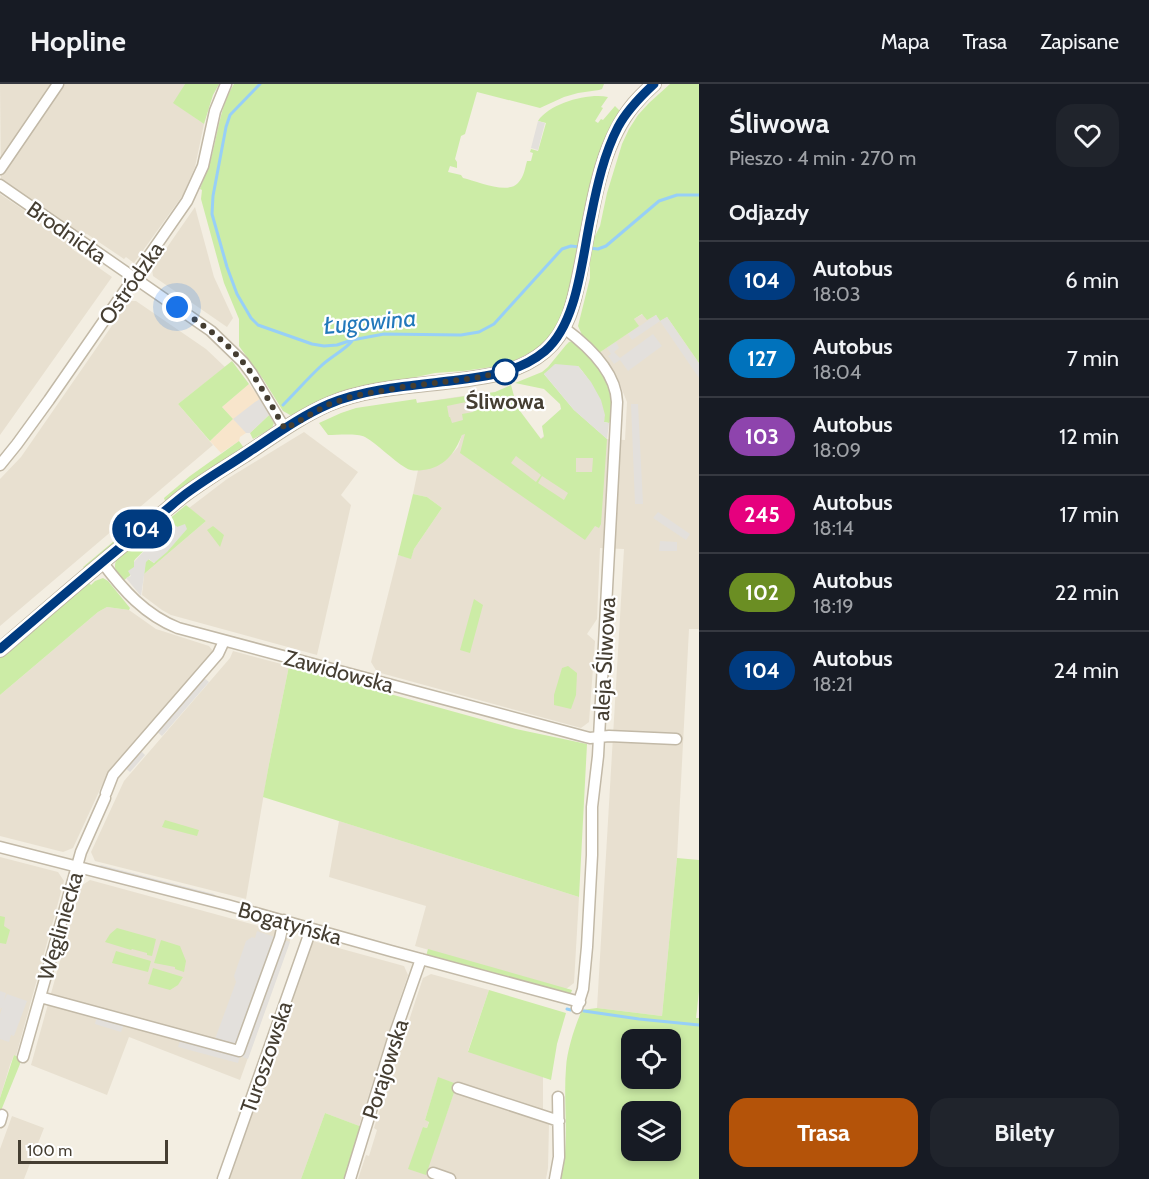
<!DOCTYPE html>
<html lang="pl">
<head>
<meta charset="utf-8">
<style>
  :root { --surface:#171b24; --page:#20242c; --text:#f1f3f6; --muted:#9ea1a6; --line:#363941; --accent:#b45309 }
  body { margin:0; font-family:Cabin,sans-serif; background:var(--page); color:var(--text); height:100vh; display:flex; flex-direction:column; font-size:22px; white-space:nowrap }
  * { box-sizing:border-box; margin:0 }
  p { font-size:20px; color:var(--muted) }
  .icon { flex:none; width:33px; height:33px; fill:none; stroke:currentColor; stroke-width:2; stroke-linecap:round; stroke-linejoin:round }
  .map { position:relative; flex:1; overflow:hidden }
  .details { display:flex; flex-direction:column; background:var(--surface); width:450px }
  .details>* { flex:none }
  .badge { padding:0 12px; border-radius:20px; font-size:21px; line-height:39px }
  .tools { position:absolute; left:621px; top:945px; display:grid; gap:12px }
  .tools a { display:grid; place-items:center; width:60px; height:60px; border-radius:12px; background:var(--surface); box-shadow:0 3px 9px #0003; font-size:30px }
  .scale { position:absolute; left:18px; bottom:15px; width:150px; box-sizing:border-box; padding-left:6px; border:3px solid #453e32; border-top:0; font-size:16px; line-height:21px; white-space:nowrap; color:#453e32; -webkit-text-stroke:4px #fff; paint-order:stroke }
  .you { position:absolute; width:30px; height:30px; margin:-15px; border:4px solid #fff; border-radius:50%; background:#1a73e8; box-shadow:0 0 0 9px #1a73e833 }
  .map>.badge { position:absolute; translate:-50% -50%; box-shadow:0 0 0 3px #fff }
  h2 { padding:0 30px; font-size:22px; line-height:54px }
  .round { display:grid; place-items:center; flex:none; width:63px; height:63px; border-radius:18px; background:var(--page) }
  .summary { display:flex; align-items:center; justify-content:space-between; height:102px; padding:0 30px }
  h1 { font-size:28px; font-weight:800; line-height:45px }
  .cta { display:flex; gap:12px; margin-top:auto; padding:12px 30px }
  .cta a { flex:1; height:69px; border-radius:18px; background:var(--accent); color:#fff; font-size:24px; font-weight:800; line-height:69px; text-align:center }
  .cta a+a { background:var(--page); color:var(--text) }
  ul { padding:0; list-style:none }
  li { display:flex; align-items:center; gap:18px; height:78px; padding:0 30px; border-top:2px solid var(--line) }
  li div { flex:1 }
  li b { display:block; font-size:22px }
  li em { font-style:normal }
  li .badge { min-width:66px; font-weight:700; text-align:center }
  header { display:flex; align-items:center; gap:36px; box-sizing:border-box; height:84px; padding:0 30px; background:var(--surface); border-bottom:2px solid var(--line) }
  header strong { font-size:28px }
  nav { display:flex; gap:33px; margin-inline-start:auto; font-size:21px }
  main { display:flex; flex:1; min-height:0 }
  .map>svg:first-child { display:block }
  .residential { fill:#e8e0d0; fill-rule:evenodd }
  .commercial { fill:#f8e5cb }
  .green { fill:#cceca6; fill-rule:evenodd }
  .parking { fill:#e3e0dc }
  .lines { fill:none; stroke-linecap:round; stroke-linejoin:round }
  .stream { stroke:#97cff7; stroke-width:3 }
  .minor-casing { stroke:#c2b9a7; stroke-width:13 }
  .tertiary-casing { stroke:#c2b9a7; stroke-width:16 }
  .minor { stroke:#fff; stroke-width:10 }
  .tertiary { stroke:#fff; stroke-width:14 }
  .line-casing { stroke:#fff; stroke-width:14 }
  .line { stroke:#003b80; stroke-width:9 }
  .walk { stroke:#453e32; stroke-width:6; stroke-dasharray:0 10.8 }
  .stop-dot { fill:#fff; stroke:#003b80; stroke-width:3 }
  .labels { text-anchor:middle; stroke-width:4.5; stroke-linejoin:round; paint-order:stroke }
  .street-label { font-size:22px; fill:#453e32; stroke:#fff }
  .stop-label { font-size:22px; font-weight:bold; fill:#453e32; stroke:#fff }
  .water-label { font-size:24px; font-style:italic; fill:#2279bb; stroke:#fff }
</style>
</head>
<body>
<header>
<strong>Hopline</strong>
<nav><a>Mapa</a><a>Trasa</a><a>Zapisane</a></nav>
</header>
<main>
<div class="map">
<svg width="699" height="1095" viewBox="0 0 699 1095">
  <rect width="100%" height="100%" fill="#f3eee2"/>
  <!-- residential -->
  <path class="residential" d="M0,0H185L174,19L204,40L195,83L183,111L134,179L126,173L124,175L87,150L78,149L1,97Z
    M0,110L71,158L72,165L112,193L0,351Z
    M195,123L214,193L233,234L227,243L153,192L152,185Z
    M129,217H136L206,265L225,283L178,320L213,361L0,542V395L21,373Z
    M643,230L667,233L699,279V545H689L677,774L662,932L597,924L624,465L600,464L597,535L587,550L595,557L589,638L581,644L377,588L371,578L398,471L411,474L414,465L442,424L427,413L413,410L418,386H422L453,369L458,363L462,351L416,319L476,310L538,357L574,326L607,355L625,356L627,318L617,293L599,269L638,242L634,235Z
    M304,348L358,388L341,411L351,421L317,571L171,531L162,526L142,511L144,490L206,437L189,424L227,395Z
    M107,523L129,526L156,545L209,562L213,567L109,686L73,764L63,768L0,752V611L98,528Z
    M233,567L289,582L269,680L246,815L95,777L91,768L124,697L230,574Z
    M339,737L579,813L574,899L566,905L415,862L426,822L329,793Z
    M0,773L58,788L64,797L16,972L14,971L10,981L0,1014Z
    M90,796L292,851L240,996L129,953L107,1011L31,981L81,802Z
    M313,857L404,882L408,891L385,959L359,1042L325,1029L301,1095H228Z
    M431,890L489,906L468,967L543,993V1028L549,1040L548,1084L546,1095H358L366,1071L369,1072L377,1046L374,1044L416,915L423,894ZM438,994L457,1000L425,1091L423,1043L427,1044L429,1037L425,1036Z
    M12,1032L44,1044L24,1095H0V1065Z"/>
  <!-- commercial -->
  <path class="commercial" d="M249,300L258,312L269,331L250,349H246L240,353L239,357L221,369L210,357L233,335L222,323Z"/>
  <!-- green -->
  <path class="green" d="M185,0H219L213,11L204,40L173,19Z
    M234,0H604L602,5L599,6L578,9L564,13L540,24L477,8L465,50L461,52L455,75L457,78V84L450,82L448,88L461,91L463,94C477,97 507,111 518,99C524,93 525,84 527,77H531L533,69L530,68L531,65L538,67L546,39L538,37C550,19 588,9 608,13L601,23L603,24L595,37L598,39L601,35L603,36L615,22L622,29L568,222L554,250L535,266L506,281L463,287L435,289L388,299L301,331H290L283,327L263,295L239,262V235L224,199L201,115L202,106L200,105C203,96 207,87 210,78C218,52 219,24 234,0Z
    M670,0H699V279L667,233L660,237L656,231L647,236L642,230L634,235L639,242L599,269L583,253L578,242L590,194V178L594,154L600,142L607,109L622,60L629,45L638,31L649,19Z
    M574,257C594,277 614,296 612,326C612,332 612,334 609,339L604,338C606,321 589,294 578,282L551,285L544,290L574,326L607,355L601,440L599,444L595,442L585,456L460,369L465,350L462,351C455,369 444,384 423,386C418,387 410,387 406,384C391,375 379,361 365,353C357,349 337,351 328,351L319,339L341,329L356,324L416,315L417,319L495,308L511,301L517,323L541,355L544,353L542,342L561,325L560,320L544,305L515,299L542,288L548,283L566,261L569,258ZM471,317L473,328L462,330L463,336L452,339L450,333H449L447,322ZM516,372L541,391L536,398L511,379ZM576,374H593L592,388H576ZM542,392L568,409L564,416L538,399Z
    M232,277L249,300L222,323L233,335L210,357L178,320Z
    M269,331L274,339L272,344L253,355L250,349Z
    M239,357L244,364L172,416L165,417L164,414L190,392Z
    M413,410L427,413L442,424L414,465L411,475L398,471Z
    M186,421L206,437L144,490L145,478L148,475L154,479L177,443L168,436Z
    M145,431L149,435L87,487L83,483Z
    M155,442L158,444C159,457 142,467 134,477C135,489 131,491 123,497C117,489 112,484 117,475Z
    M213,442L224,451L220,463L207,446Z
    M103,494L108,497L130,524L129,526L107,523L98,528L0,611V574L89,499L91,501L95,497Z
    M474,515L483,521L470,569L460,566Z
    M289,582L516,645L587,660L579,813L263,713L269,680Z
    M568,582L577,589L576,611L571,625L554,621V611L562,584Z
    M165,736L199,746L197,752L162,743Z
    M677,774L699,776V907L696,934H699V1095H561C570,1059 563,1020 566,984C567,966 575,942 582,926L597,924L662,932ZM632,956H670V994H632ZM632,1028H670V1066H632Z
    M0,832L5,833L4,842L10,846L6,860L0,859Z
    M117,844L156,855L152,872L147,871V869L132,865L131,866L105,858L110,850Z
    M161,856L180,862L186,877L184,888L175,885V883L154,879Z
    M428,865L572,906L570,912L426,872Z
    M116,867L151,877L148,888L112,879Z
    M153,884L183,893L178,901L170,906L148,900Z
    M489,906L566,929L557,960L551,996L468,968Z
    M14,971L22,975L0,1029V1014Z
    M438,993L457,1000L426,1091L408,1085L423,1043L427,1044L429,1038L425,1036Z
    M325,1029L362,1043L346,1095H301Z"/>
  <!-- parking -->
  <path class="parking" d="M538,37L545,39L538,66L531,64Z
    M656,231L660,237L667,233L699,280V294L660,237L632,256L628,250Z
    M653,250L662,262L628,287L620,276L614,280L608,272L611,270L607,264L616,258L619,264L614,268L620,274Z
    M555,280L578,282L591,298L601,316L605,331L604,338L609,339L607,355L574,326L544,290Z
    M260,315L269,331L250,349H246L233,335L255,318Z
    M631,320H638L643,420H635Z
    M658,428L690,450L686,456L653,434Z
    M168,436L177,443L185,440L187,445L167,468L154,479L149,475L146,478L141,512L126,494L131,492L128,487L134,483V478L156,454L159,447L158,444Z
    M660,457L677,458V467H659Z
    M204,594L209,598L162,652L156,647Z
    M140,666L145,671L130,688L125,684Z
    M101,781L214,810L217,814L97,783Z
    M257,847L290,858L248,975L240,972L238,979L178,963L183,948L215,955L236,898L234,892L246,857L252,853L255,854Z
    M0,907L6,909L4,917L7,910L27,917L14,952L11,951L9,958L0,955V930L2,924H1L0,926Z
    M97,932L124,940L121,948L95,940Z"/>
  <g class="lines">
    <!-- stream -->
    <path class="stream" d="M260,0L230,31L226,43L213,112L212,130L227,183L237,210L251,234L258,241L312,260L324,262L337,261L352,256L384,250L461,251L479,248L494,240L562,165L571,162L580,163
      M589,164L598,165L606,162L659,117L677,111H699
      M283,321C296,308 308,294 321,282C330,273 345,266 352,257
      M567,925L571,926
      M584,927L639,935L699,941"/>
    <!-- minor casing -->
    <g class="minor-casing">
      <path id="minor" d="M0,85L58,0
        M0,101L211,247L243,278L252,290L285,345
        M564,244C587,261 616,288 617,318L598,672L592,723V771L587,863L583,905L577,924
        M0,381L17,360L49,316L187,117L203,82L215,27L226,0
        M102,478C123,506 145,531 178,544L586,653L590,654L609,652L676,655
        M106,709L113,691L218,570L224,557
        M0,763L227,821L391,867L580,918
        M40,913L239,967L280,854L284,836
        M23,973L81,768L105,714
        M458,1004L559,1037
        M0,1038L2,1031
        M433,1089L450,1095
        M223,1095L309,851
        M350,1095L393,955L421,875
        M555,1095L559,1073L558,1013"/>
    </g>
    <!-- tertiary casing -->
    <g class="tertiary-casing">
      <path id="tertiary" d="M0,566C51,522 101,478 154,436C164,428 173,420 183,412C203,397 224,384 245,371C272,353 299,333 329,320C366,304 413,302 453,297C486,293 519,289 545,267C570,246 575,213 581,183C592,130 598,63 634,20C640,13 647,6 654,0"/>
    </g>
    <!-- minor -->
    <use href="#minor" class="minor"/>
    <!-- tertiary -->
    <use href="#tertiary" class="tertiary"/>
  </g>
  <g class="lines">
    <!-- line casing -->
    <g class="line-casing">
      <path id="line" d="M0,565C53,520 106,474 161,430C169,424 175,418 183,412C204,396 227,383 249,368C275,351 301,332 329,320C366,304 418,301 458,296C489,292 520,288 545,267C578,239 582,173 591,132C597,102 604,70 618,43C627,26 640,13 654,0"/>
    </g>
    <!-- line -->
    <use href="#line" class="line"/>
    <!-- walk -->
    <path class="walk" d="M177,223C201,240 227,257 245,281C261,300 272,323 285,345L327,321L353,312L403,303L475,294L508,287L505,288"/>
  </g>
  <!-- markers -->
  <circle class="stop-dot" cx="505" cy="288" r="12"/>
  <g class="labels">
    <!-- street labels -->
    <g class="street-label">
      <text transform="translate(67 148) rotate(35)" y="8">Brodnicka</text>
      <text transform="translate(131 199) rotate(-55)" y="8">Ostródzka</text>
      <text transform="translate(604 575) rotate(-87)" y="8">aleja Śliwowa</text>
      <text transform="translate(339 587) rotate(15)" y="8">Zawidowska</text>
      <text transform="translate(290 839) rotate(16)" y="8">Bogatyńska</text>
      <text transform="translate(60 842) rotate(-74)" y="8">Węgliniecka</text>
      <text transform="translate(266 973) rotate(-71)" y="8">Turoszowska</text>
      <text transform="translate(385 985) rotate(-72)" y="8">Porajowska</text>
    </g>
    <!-- stop labels -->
    <g class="stop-label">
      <text x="505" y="325">Śliwowa</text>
    </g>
    <!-- water labels -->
    <g class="water-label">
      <text transform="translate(370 238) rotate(-5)" y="8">Ługowina</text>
    </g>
  </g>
</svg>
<div class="tools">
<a><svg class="icon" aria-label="locate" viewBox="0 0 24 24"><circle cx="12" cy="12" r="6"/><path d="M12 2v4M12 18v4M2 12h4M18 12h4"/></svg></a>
<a><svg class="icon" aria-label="layers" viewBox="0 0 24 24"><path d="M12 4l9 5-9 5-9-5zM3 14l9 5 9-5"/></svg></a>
</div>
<div class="scale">100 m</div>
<div class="you" style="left:177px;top:223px"></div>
<b class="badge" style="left:142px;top:445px;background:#003b80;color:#fff">104</b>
</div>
<section class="details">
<div class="summary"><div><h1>Śliwowa</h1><p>Pieszo · 4 min · 270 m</p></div><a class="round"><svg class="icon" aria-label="heart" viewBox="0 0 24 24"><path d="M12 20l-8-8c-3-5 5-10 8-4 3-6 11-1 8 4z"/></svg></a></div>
<h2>Odjazdy</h2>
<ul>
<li><span class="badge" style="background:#003b80;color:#fff">104</span><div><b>Autobus</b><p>18:03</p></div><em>6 min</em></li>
<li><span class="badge" style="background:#0072bc;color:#fff">127</span><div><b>Autobus</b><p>18:04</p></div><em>7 min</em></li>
<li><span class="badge" style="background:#8e44ad;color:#fff">103</span><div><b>Autobus</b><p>18:09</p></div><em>12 min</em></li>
<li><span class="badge" style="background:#e6007e;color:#fff">245</span><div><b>Autobus</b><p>18:14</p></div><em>17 min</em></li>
<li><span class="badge" style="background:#6b8e23;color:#fff">102</span><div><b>Autobus</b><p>18:19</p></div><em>22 min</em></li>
<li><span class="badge" style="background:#003b80;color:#fff">104</span><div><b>Autobus</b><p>18:21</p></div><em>24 min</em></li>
</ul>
<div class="cta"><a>Trasa</a><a>Bilety</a></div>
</section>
</main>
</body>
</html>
